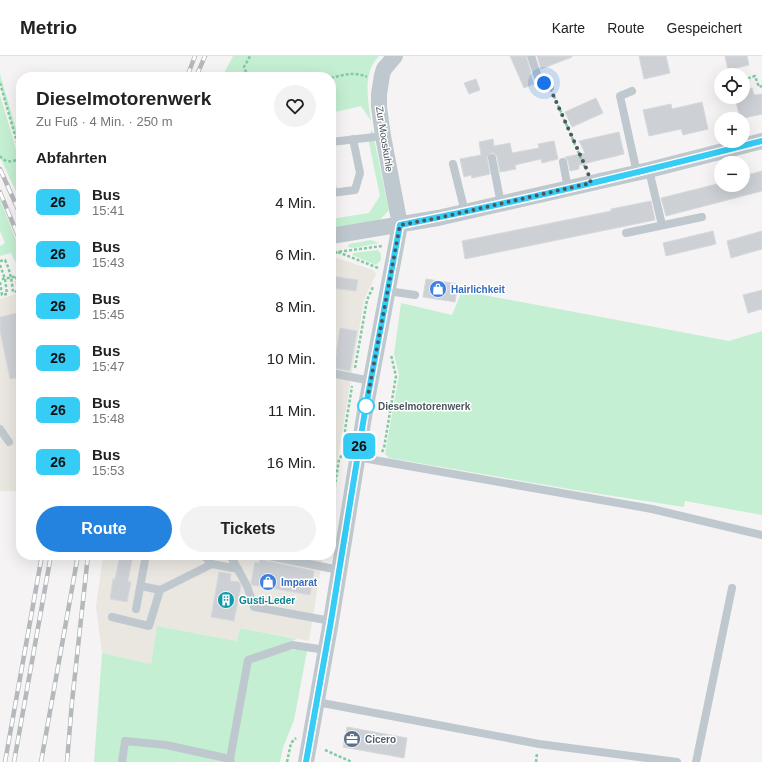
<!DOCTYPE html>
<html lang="de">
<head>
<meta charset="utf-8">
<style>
  :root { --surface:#fff; --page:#f2f2f2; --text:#222; --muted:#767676; --line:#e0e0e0; --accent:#2383de }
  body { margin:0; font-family:Helvetica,sans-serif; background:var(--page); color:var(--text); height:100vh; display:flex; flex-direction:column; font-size:15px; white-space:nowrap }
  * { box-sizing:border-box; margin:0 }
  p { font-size:13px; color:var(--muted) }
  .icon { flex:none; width:22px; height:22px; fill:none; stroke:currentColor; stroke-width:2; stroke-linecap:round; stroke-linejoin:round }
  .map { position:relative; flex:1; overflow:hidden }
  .panel { position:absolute; left:16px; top:16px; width:320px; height:488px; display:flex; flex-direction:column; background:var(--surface); border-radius:16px; box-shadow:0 4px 16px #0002 }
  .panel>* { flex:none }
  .badge { padding:0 8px; border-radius:6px; font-size:14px; line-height:26px }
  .tools { position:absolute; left:714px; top:12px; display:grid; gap:8px }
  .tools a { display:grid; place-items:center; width:36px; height:36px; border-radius:50%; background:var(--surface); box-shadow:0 4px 16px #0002; font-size:20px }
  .you { position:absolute; width:20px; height:20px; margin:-10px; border:3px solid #fff; border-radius:50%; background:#1a73e8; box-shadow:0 0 0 6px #1a73e833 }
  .map>.badge { position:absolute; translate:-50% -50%; box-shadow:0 0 0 2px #fff }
  h2 { padding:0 20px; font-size:15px; line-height:36px }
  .round { display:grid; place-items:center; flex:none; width:42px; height:42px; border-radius:21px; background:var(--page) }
  .headline { display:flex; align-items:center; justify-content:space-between; height:68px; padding:0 20px }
  h1 { font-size:19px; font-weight:700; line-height:30px }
  .primary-button { display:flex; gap:8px; margin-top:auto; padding:8px 20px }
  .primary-button a { flex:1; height:46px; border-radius:24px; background:var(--accent); color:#fff; font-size:16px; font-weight:700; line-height:46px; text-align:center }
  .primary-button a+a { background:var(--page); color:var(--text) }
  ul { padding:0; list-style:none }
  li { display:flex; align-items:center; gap:12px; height:52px; padding:0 20px }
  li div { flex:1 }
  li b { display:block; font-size:15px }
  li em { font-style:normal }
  li .badge { min-width:44px; font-weight:700; text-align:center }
  header { display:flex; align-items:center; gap:24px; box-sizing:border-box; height:56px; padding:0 20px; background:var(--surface); border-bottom:1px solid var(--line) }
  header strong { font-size:19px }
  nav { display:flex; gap:22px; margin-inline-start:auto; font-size:14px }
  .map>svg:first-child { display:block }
  .commercial { fill:#eae7e1 }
  .green { fill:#c5efd2 }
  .building { fill:#cdd0d4; stroke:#d7d9dd }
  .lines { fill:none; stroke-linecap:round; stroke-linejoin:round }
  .path { stroke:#7ecc9f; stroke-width:2.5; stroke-dasharray:3 2; stroke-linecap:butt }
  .lane { stroke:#bfc8ce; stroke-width:8 }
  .street { stroke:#bfc8ce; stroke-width:16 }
  .rail-casing { stroke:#b5b8bc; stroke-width:4.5 }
  .rail { stroke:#fff; stroke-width:3; stroke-dasharray:9; stroke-linecap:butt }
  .line-casing { stroke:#fff; stroke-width:9 }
  .line { stroke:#35ccf6; stroke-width:6 }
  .walk { stroke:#4b575f; stroke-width:4; stroke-dasharray:0 7.2 }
  .stop-dot { fill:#fff; stroke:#35ccf6; stroke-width:2 }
  .labels { text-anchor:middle; stroke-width:3; stroke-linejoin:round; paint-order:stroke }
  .street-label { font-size:10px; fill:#4b575f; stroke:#fff }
  .shop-label { font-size:10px; font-weight:bold; fill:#366cbe; stroke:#fff; text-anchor:start }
  .stop-label { font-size:10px; font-weight:bold; fill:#4b575f; stroke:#fff; text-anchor:start }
  .culture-label { font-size:10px; font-weight:bold; fill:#0d838f; stroke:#fff; text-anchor:start }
  .service-label { font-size:10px; font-weight:bold; fill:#4e5e75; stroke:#fff; text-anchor:start }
</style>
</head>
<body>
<header>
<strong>Metrio</strong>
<nav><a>Karte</a><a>Route</a><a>Gespeichert</a></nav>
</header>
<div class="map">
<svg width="762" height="706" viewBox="0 0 762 706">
  <rect width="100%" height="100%" fill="#f5f3f3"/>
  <!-- commercial -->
  <path class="commercial" d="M331,200L373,214L376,218L364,244L331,444Z
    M20,237L21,435H0V243Z
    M103,499H323L309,585L241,572L237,585L157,570L151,608L102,597L96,551Z"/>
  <!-- green -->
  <path class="green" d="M233,0H379C362,17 368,44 371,65L361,50L331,57V21H222Z
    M0,18L21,90V100L0,27Z
    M0,39L18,100L21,101V146L0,101Z
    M372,73L389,154L379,165L331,172V163L369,157L380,140L368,82Z
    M0,143L21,197V240V227L17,209L11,197L0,200V190L5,187L0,175Z
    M371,184L379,187L354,192L348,191L349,188Z
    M378,194L381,198V204L376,209L352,199L353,197Z
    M462,235L729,285L762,275V459L685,445L684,451L587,436L389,402L385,398L399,319L394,298L401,247L452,259Z
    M157,570L237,585L240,572L297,583L275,591C286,594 296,593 307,595L294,664L283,692L280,706H94L102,597L151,608Z"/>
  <!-- building -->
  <path class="building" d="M510,0H526L531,16L530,17L534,28L524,32Z
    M537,0H572V1L541,13Z
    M639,0H666L670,17L644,23Z
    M725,0H747L749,9L728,14Z
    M476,23L480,34L469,38L464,27Z
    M752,32L754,39L762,38V58L740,63L735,41H743V34Z
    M596,42L603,57L572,71L565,56Z
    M702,46L708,73L683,79L681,73L649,80L643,54L671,48L672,53Z
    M619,76L624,98L579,109V113L570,115L568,105L565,101L585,97L579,85Z
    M493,83L494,90L510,87L512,97L539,92L538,88L554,85L558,103L542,107L541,103L515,109L516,113L500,116L497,101L494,97H491L487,101L490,118L472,122L471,119L464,121L460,103L481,99L479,86Z
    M762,115V135L666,160L661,142L721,127V129H743V120Z
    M651,145L655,164L465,203L462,185L611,155V153Z
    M713,175L716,188L666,200L663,187Z
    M762,175V193L731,202L727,185Z
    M331,220L358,224L356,235L331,232Z
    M426,223L458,228L455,246L423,241Z
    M762,234V253L748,257L743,239Z
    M21,256V321L10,323L0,275V261Z
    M340,272L357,275L350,315L334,312Z
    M120,499H133L128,525L131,526L127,546L110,543L113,523H115Z
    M292,499H317L316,504Z
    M260,502L263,504L314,515L310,539L252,529L251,526L255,506L259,507Z
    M219,516L231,518L230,525L239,526L241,530L234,565L211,561Z
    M347,671L407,682L404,702L343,691Z"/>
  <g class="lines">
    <!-- path -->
    <path class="path" d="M248,21L244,11L250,0
      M331,22C343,19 355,15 367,21
      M743,24L755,20L759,31L762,30
      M0,27L21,100
      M554,40L586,114
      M0,100C6,108 12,105 21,103
      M338,196L378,212
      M331,201L337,196L382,190
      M0,205L5,204C10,214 12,225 13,236L18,235L16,220C11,222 5,222 0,224
      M0,209L5,223L7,238L2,239L0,226
      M355,312L367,244L373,231
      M346,381L345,374L352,330
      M382,396L384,392L396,320L391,299
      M331,456L339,403L343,398
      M325,694L352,706
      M287,706L291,687L296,682
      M536,706L537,697"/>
    <!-- lane -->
    <path class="lane" d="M531,0L538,21L550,32
      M632,35L620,40L637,117
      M331,86L383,80
      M492,102L501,148
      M563,106L568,133
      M453,108L465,156
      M649,114L662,169
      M331,120L333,137
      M331,137L355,134L360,117L353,83
      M626,177L702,161
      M388,235L415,239
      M331,317L371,325
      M0,373L9,386
      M357,401L652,453L762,479
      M203,499L212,508
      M230,499L247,530L254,551L331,565
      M264,499L339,514
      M141,530L160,534L212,508L238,513
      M136,553L146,499
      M112,561L149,570L160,534
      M317,646L539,688L677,706
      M230,703L248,604L292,589L326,594
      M122,706L125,685L166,689L230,703L231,706
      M696,706L732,532"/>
    <!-- street -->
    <path class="street" d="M331,180L438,162L649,114L762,85
      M306,706L331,565L365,355L400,169L383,80L379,51V38L382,19L384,13L395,0"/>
    <!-- rail casing -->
    <g class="rail-casing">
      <path id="rail" d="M187,21L195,0
        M196,21L205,0
        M0,113L21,160
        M0,136L21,187
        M5,706L42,499
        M14,706L51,499
        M41,706L78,499
        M67,706L72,646L88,499"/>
    </g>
    <!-- rail -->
    <use href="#rail" class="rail"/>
  </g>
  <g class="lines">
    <!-- line casing -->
    <g class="line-casing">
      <path id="line" d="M306,706L331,565L365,355L400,169C522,145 642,116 762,85"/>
    </g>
    <!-- line -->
    <use href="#line" class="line"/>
    <!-- walk -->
    <path class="walk" d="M366,350L400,169L438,162L591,127L587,114L550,32L544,27"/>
  </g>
  <!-- icons -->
  <defs>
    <g id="shop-disc" transform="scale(0.9)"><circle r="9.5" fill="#3f7fe0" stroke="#fff"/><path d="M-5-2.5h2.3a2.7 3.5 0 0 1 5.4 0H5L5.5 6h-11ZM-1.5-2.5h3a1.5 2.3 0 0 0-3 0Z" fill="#fff"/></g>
    <g id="building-disc" transform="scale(0.9)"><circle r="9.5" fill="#0f9aa8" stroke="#fff"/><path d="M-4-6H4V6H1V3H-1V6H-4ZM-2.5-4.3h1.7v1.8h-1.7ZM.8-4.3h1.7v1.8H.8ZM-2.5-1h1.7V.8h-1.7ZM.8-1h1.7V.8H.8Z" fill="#fff"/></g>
    <g id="office-disc" transform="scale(0.9)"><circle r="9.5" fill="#5c6f8a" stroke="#fff"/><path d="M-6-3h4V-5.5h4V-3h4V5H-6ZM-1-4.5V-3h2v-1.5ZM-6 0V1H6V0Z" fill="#fff"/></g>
  </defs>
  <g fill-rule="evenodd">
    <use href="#shop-disc" x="438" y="233"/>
    <use href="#shop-disc" x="268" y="526"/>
    <use href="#building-disc" x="226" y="544"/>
    <use href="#office-disc" x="352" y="683"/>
  </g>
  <!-- markers -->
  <circle class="stop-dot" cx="366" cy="350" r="8"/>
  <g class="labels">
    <!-- street labels -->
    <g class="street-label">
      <text transform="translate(385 83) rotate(81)" y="4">Zur Mooskuhle</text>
    </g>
    <!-- shop labels -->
    <g class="shop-label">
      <text x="451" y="237">Hairlichkeit</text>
      <text x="281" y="530">Imparat</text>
    </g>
    <!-- stop labels -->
    <g class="stop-label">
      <text x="378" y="354">Dieselmotorenwerk</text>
    </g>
    <!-- culture labels -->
    <g class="culture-label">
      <text x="239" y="548">Gusti-Leder</text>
    </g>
    <!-- service labels -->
    <g class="service-label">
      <text x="365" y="687">Cicero</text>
    </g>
  </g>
</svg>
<div class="tools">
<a><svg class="icon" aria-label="locate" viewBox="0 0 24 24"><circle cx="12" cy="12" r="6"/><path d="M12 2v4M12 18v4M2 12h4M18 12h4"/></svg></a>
<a>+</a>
<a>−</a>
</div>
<div class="you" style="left:544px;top:27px"></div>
<b class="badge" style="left:359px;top:390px;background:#35ccf6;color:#111">26</b>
<section class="panel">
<div class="headline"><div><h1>Dieselmotorenwerk</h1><p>Zu Fuß · 4 Min. · 250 m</p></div><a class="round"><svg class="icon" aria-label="heart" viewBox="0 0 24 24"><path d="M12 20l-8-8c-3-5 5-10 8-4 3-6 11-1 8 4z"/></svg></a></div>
<h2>Abfahrten</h2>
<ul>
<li><span class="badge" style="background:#35ccf6;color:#111">26</span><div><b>Bus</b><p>15:41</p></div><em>4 Min.</em></li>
<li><span class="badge" style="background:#35ccf6;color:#111">26</span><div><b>Bus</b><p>15:43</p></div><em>6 Min.</em></li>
<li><span class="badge" style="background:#35ccf6;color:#111">26</span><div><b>Bus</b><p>15:45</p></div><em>8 Min.</em></li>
<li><span class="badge" style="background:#35ccf6;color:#111">26</span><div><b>Bus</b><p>15:47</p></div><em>10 Min.</em></li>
<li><span class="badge" style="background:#35ccf6;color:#111">26</span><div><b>Bus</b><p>15:48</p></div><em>11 Min.</em></li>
<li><span class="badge" style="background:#35ccf6;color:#111">26</span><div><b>Bus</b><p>15:53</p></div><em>16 Min.</em></li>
</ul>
<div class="primary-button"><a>Route</a><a>Tickets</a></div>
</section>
</div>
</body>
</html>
